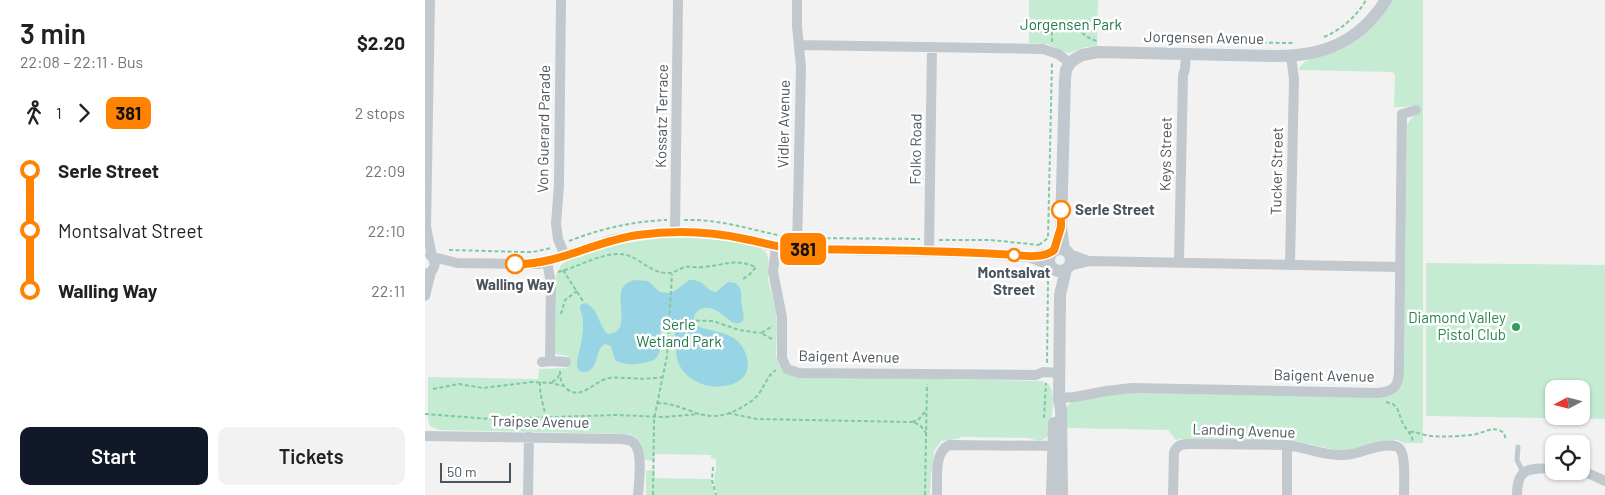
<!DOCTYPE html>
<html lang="en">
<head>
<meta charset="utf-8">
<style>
  :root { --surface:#fff; --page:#f2f2f2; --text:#202124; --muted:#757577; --accent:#111827 }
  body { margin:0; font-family:Barlow,sans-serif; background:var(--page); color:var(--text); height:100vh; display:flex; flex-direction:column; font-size:19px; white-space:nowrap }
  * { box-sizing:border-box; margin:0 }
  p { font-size:16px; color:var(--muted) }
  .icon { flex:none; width:28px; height:28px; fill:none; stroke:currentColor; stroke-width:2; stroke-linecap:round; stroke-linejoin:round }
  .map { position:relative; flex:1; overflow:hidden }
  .sheet { display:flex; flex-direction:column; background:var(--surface); width:425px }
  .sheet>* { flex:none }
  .badge { padding:0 10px; border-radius:8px; font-size:18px; line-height:32px }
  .needle { width:32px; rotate:263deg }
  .tools { position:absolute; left:1120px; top:380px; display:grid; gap:10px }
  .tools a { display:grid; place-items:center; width:45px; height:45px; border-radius:10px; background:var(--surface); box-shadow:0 1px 4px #0004; font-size:25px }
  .scale { position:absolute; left:15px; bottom:12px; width:71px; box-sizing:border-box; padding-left:5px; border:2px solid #4b555d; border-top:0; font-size:14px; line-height:18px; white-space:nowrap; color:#4b555d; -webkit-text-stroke:4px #fff; paint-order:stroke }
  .map>.badge { position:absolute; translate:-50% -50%; box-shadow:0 0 0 2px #fff }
  .legs { display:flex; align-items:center; gap:8px; height:55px; padding:0 20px; font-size:16px }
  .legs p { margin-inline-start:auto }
  .headline { display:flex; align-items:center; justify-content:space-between; height:85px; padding:0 20px }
  h1 { font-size:28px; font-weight:600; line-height:38px }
  .button { display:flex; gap:10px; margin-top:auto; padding:10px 20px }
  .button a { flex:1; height:58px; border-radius:10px; background:var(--accent); color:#fff; font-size:20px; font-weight:600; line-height:58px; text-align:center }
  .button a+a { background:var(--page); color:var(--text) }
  ul { padding:0 20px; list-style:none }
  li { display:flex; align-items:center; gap:18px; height:60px; font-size:19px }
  li i { display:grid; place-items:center; width:8px; height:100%; margin:0 6px; background:currentColor }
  li i::after { content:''; width:12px; height:12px; margin:-6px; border:4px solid; border-radius:50%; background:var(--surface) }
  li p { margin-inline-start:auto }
  li:first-child i { background:linear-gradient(#0000 50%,currentColor 0) }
  li:last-child i { background:linear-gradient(currentColor 50%,#0000 0) }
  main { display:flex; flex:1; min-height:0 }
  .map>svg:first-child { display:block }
  .green { fill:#c5ecd3; fill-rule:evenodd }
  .water { fill:#97d5e4 }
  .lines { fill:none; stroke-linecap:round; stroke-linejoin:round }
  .path { stroke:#80c7a3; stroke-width:2; stroke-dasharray:4 2.5; stroke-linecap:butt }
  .service { stroke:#c1c9ce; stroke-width:5 }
  .minor { stroke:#c1c9ce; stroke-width:10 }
  .tertiary { stroke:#c1c9ce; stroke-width:12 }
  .line-1-casing { stroke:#fff; stroke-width:11 }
  .line-1 { stroke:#ff8200; stroke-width:8 }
  .stop-1-dot { fill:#fff; stroke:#ff8200; stroke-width:2.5 }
  .leisure-dot { fill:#2e9e5b; stroke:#fff; stroke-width:2 }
  .labels { text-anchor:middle; stroke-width:5; stroke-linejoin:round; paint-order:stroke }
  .park-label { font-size:15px; fill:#21794b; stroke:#fff }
  .street-label { font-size:15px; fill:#4b555d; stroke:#fff }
  .stop-label { font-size:15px; font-weight:bold; fill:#4b555d; stroke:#fff }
  .leisure-label { font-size:15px; fill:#27864d; stroke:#fff; text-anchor:end }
</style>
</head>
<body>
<main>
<section class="sheet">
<div class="headline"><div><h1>3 min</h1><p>22:08 – 22:11 · Bus</p></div><b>$2.20</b></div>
<div class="legs"><svg class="icon" aria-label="walk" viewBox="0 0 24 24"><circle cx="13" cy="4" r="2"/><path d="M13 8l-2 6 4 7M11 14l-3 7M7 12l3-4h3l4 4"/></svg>1<svg class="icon" aria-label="forward" viewBox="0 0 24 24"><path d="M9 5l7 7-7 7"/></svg><b class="badge" style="background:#ff8200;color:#111">381</b><p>2 stops</p></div>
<ul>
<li><i style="color:#ff8200"></i><b>Serle Street</b><p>22:09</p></li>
<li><i style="color:#ff8200"></i><span>Montsalvat Street</span><p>22:10</p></li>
<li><i style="color:#ff8200"></i><b>Walling Way</b><p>22:11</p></li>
</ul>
<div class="button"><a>Start</a><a>Tickets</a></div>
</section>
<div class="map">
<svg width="1180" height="495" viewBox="0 0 1180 495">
  <rect width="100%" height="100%" fill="#f3f2f2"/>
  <!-- green -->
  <path class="green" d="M604,0H673L672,47H661L644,53L638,52L623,44L604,43Z
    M968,0H998V443H979L973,440H962L924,450H912L870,441L756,439L751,440L743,430L640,428C640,417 638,407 649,400L703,393L953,397C974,396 978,385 979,366L982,125L987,117L993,114L992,105L978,107H969L970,75L967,72L874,70C878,56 903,56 915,50C938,40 955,21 968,0Z
    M239,238C256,237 330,239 341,253C346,260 342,271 343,279C345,291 350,302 351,313C353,328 351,342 351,356L353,362L357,370L393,377L617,381C621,382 624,384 626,388C630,396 627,427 623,435C621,439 617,440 613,441L604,438L537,437L532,439L516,441L509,451L508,469L506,473L505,495H292L289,483L290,471H291V459L286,458V455L230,454V461L220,460C217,448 219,440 205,434L14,430L5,426L3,420V377L113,379L114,369L142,368L143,356L130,354L131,275L136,265C159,248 210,241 239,238Z
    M1001,263L1180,265V419L1001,416ZM1129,389H1156V416H1129Z
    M226,470H230V478L286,479L290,495H221V471Z"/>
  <!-- water -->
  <path class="water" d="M209,280L223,281L235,292L243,293L250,291L264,280C281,279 279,290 291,292L303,282L311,283C319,290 315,297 317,306C318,314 323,325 309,323C301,319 294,310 285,308C272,306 263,318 274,327C293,333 313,332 321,354C323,361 324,366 321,373C317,381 308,385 299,386C289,388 278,386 269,380C238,362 260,328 241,319L237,320C232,334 242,348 229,360C217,364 201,367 190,360L186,346L180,344C170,350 174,364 165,370C163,372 160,372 157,372C147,369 155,351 156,344C157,337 158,330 158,324C159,317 155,312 155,305L160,303C175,309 172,325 183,334C209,332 188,298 199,286C201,283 205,281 209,280Z"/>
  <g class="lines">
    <!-- path -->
    <path class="path" d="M899,37C916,30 932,16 941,0
      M627,42V24H650C657,33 662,39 673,41
      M753,42L868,43
      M259,220C297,219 326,230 362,237
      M382,238L495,239
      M514,240H566L614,245
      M144,241C175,229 208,221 242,220
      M614,245L623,238L627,62
      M24,250L100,252H108L126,248
      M138,270L158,301
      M133,272C153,267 172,255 192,254C212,253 222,272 241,273C248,274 253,269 260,267C266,266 272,268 279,267C301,265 309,258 331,267L325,274L317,280
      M613,272L623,282L622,363
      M136,314L140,300L152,291
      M245,320L288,321L314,330L336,333
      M347,339L336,333L348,326
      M135,371C135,378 136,384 142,389C157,401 170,380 184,378C190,377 197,378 203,378C215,379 226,379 238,377
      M115,382C114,398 122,412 122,428
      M127,382L132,379L134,375
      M8,389L34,384L58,388L107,382L127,383L138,386
      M961,402L968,404L972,408L978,424L987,437L988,443
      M232,403C245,403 254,407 266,411C290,421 307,415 328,400C339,391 340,377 351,370
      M500,412L493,420L487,422L495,425L501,433
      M303,413L332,419L487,422
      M0,414L66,419L191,415L239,417L274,414
      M619,418L621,383
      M985,432C991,431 994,434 1000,435C1015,438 1031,436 1046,435C1059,434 1067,424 1079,433L1081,440
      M288,467L287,480L291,495
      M228,495L229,419L242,356L247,274
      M500,495L502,384"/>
    <!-- service -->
    <path class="service" d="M1093,447L1092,460L1098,472"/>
    <!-- minor -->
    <path class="minor" d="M5,0L1,227L7,256
      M136,0L134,185L131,224L133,239L140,256
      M374,45L618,49L633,54L645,63
      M250,232L253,0
      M351,247L348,272L357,317V358L362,369L374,373L611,375L618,372L634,373
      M372,249L376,67L372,26V0
      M504,251L507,47
      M644,254L661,260
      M8,257L32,263L114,264L189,239L214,235L250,232L285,233L305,236L351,247L372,249L553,253L603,257L626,253
      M604,257L626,266
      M122,262L126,283L125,361
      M754,262L758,75L760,69L761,55
      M865,264L869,79L866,56
      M644,266L665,261L975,267
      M0,274C10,272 13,262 5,255
      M0,296L6,272
      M117,362L125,361L141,362
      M634,398L650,397L681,391L707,388L951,393C968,392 974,387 974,370L977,114L991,110
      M0,436L194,439C199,439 205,439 209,443C218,451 214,483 213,495
      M1156,470L1180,481
      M103,495L104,437
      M512,495C513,480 508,453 524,445L634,446
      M748,495L749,452C753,444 758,444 765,444L862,445C884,448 904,458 927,454C938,452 966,439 975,449C981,456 979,486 979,495
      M862,495V445
      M1092,495C1092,466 1105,469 1129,468"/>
    <!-- tertiary -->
    <path class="tertiary" d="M624 260a11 11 0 1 1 22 0a11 11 0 1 1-22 0Z
      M639,250L636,227L640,79L641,70L645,63L650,59L657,55L673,52L852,56C900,56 935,41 961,0
      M627,495L629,423
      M637,495L636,409L634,400L635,295L641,269"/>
  </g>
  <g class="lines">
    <!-- line-1 casing -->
    <g class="line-1-casing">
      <path id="line-1" d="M90,264C134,265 169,241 213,235C249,230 284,231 320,239C337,242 354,248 372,249C439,250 506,250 573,254C588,254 617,261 629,250L636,227V210"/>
    </g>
    <!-- line-1 -->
    <use href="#line-1" class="line-1"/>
  </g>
  <!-- markers -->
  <g class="stop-1-dot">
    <circle cx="636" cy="210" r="9"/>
    <circle cx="589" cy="255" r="6"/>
    <circle cx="90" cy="264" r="9"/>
  </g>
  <circle class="leisure-dot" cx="1091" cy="327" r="5"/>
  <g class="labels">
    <!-- park labels -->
    <g class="park-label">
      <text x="646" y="30">Jorgensen Park</text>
      <text x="254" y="330">Serle<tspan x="254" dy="17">Wetland Park</tspan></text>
    </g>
    <!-- street labels -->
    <g class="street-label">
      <text transform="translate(779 38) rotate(1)" y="5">Jorgensen Avenue</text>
      <text transform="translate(237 116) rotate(-89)" y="5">Kossatz Terrace</text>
      <text transform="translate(359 124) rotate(-89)" y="5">Vidler Avenue</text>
      <text transform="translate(119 129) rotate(-89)" y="5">Von Guerard Parade</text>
      <text transform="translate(491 149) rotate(-89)" y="5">Folko Road</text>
      <text transform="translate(741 154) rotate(-89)" y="5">Keys Street</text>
      <text transform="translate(852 171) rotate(-89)" y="5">Tucker Street</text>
      <text transform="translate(424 357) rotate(1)" y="5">Baigent Avenue</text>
      <text transform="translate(899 376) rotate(1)" y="5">Baigent Avenue</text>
      <text transform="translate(115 422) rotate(1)" y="5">Traipse Avenue</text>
      <text transform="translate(819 431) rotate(2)" y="5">Landing Avenue</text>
    </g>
    <!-- stop labels -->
    <g class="stop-label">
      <text x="650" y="215" text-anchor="start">Serle Street</text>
      <text x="589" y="278">Montsalvat<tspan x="589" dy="17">Street</tspan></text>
      <text x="90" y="290">Walling Way</text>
    </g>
    <!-- leisure labels -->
    <g class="leisure-label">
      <text x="1081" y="323">Diamond Valley<tspan x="1081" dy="17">Pistol Club</tspan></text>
    </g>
  </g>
</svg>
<div class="tools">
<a><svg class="needle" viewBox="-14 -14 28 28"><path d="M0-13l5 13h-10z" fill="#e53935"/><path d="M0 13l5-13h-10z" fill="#757577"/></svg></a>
<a><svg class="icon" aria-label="locate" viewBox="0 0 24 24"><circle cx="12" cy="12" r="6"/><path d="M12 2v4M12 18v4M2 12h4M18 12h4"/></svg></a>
</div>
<div class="scale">50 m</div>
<b class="badge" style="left:378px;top:249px;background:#ff8200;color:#111">381</b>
</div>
</main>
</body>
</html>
